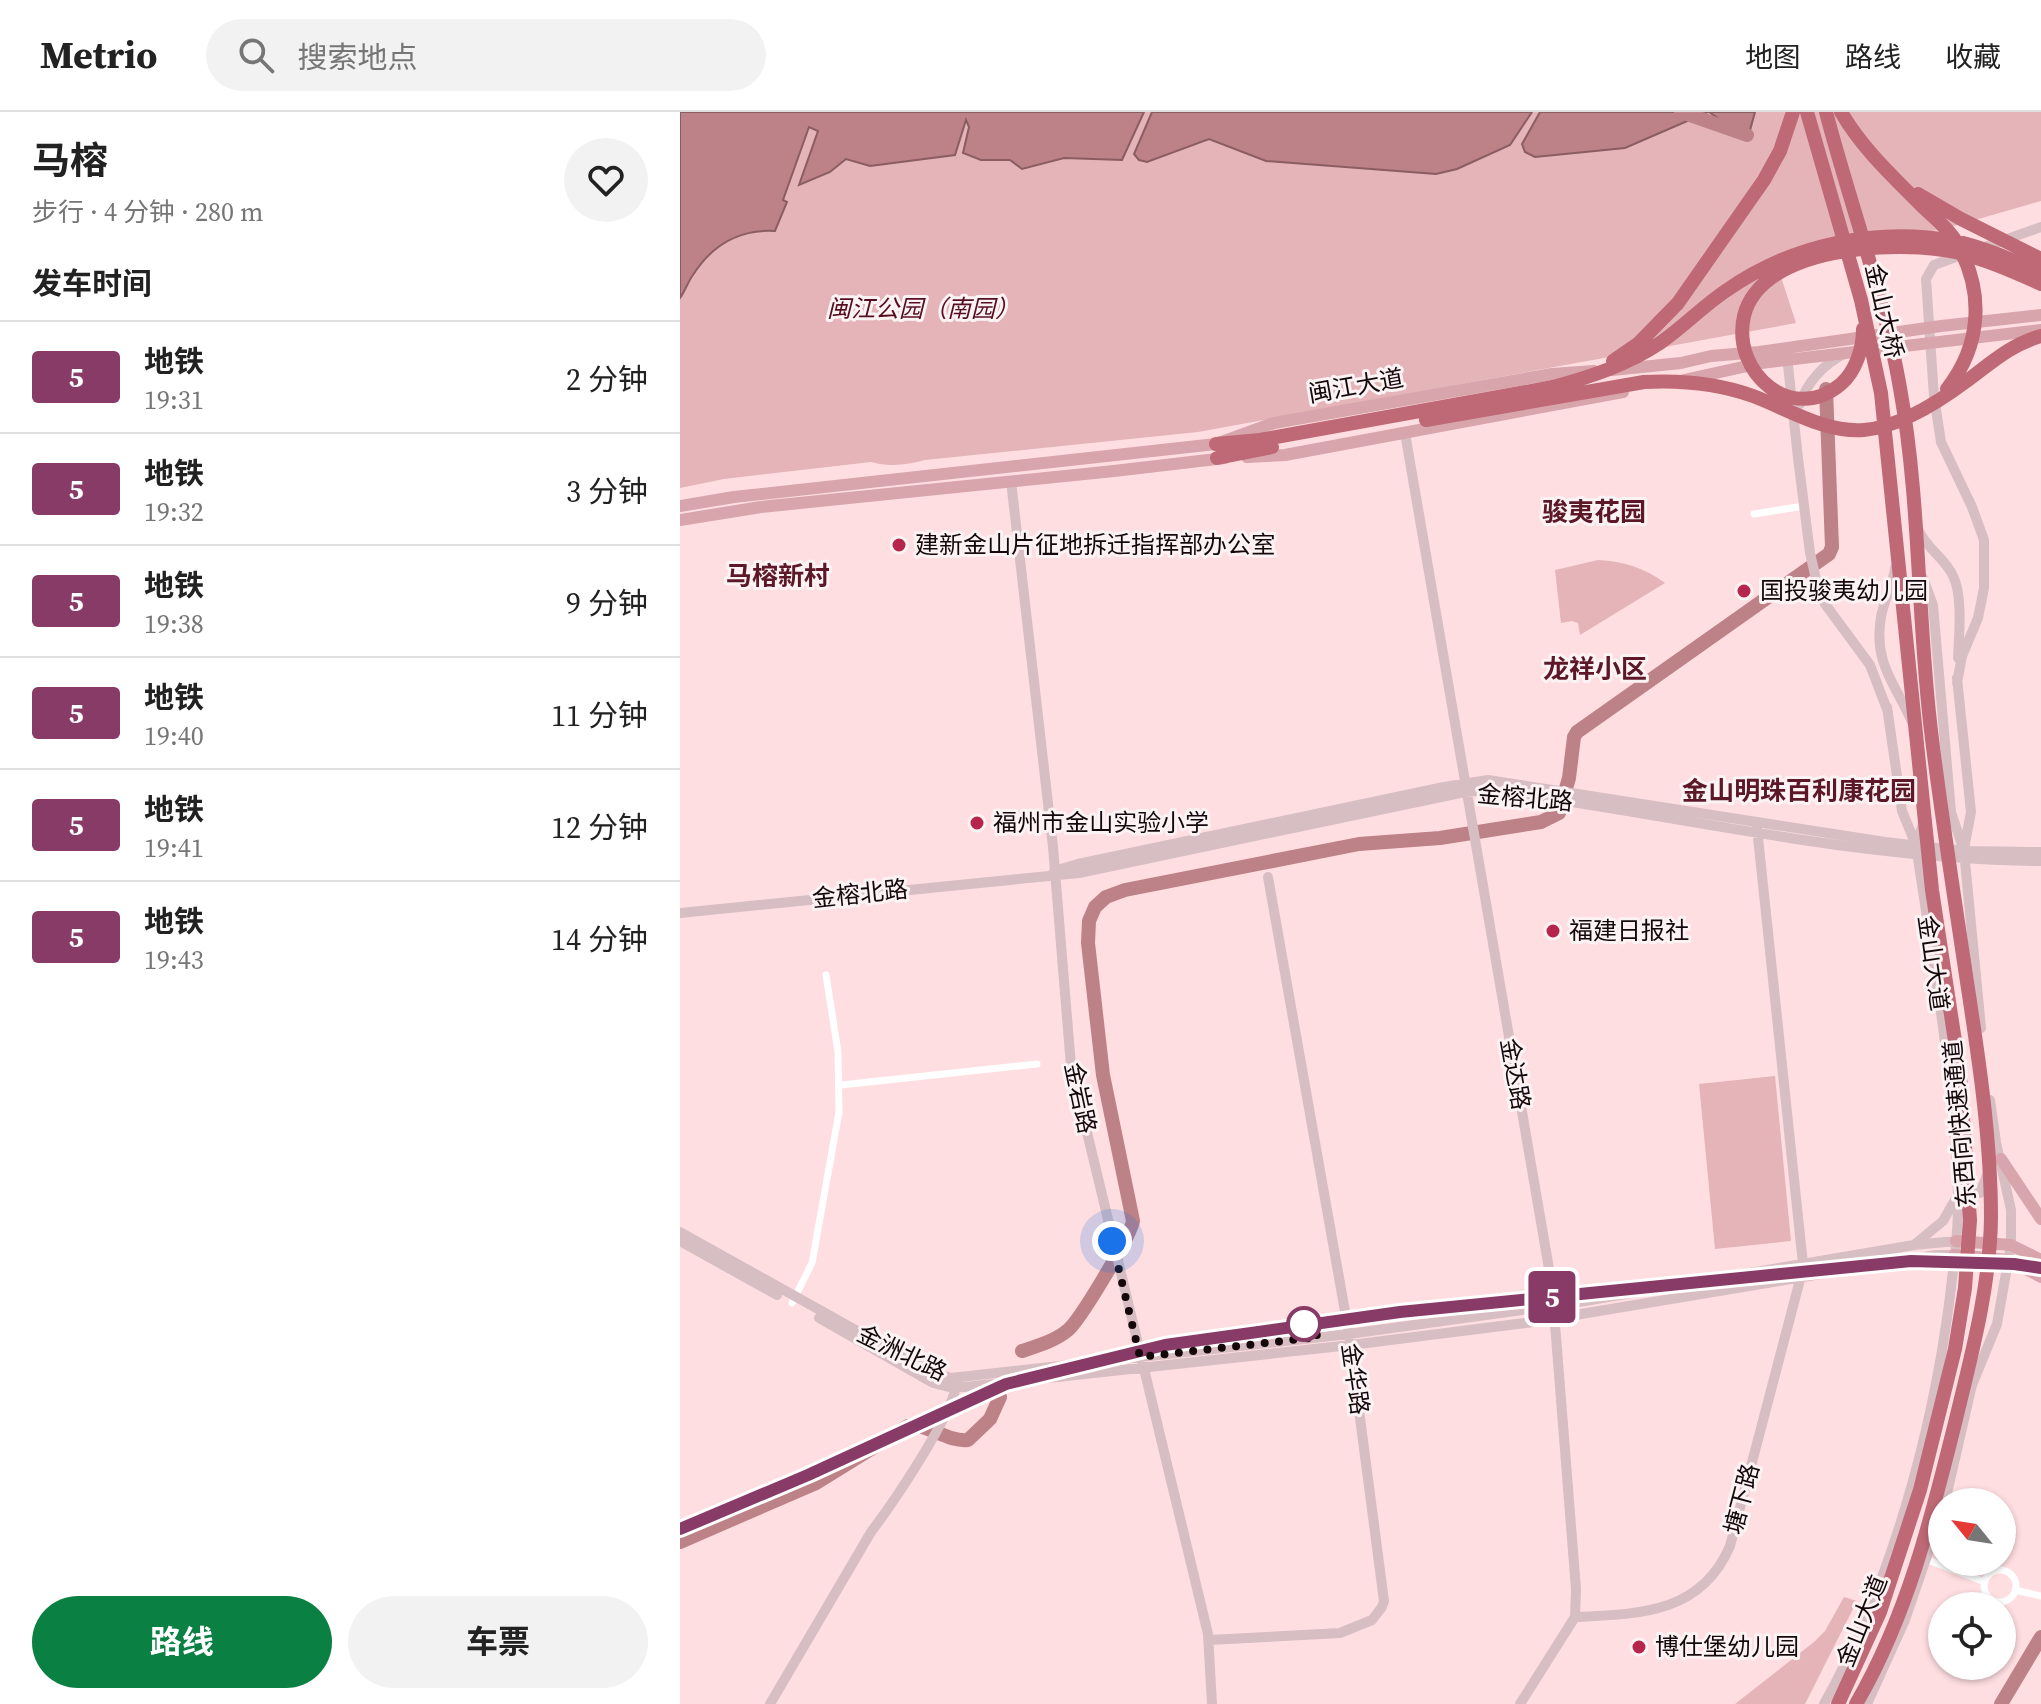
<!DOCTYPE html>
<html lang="zh">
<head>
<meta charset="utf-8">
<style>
  :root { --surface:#fff; --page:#f2f2f2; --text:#222; --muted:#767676; --line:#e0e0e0; --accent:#0b8043 }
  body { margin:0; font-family:"Source Serif 4","Noto Sans SC",serif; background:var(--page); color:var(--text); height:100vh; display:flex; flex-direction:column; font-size:30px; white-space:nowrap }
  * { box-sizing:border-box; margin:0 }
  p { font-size:26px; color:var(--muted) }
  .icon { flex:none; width:44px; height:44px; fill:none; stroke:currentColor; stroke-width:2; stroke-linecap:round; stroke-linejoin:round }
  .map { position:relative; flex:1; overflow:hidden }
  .details { display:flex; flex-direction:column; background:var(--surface); width:680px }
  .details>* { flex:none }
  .badge { padding:0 16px; border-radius:6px; font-size:28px; line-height:52px }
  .needle { width:52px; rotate:300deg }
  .tools { position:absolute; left:1248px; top:1376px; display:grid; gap:16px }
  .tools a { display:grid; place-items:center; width:88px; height:88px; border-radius:50%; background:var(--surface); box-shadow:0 2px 6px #0004; font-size:40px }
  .you { position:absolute; width:40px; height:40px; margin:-20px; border:6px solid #fff; border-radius:50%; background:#1a73e8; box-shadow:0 0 0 12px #1a73e833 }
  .map>.badge { position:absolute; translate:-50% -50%; box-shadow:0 0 0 4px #fff }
  h2 { padding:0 32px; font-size:30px; line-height:72px }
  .round { display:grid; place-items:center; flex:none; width:84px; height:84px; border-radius:42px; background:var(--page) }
  .head { display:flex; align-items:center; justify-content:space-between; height:136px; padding:0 32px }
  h1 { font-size:38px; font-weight:700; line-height:60px }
  .button { display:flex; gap:16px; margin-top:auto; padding:16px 32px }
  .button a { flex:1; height:92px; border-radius:48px; background:var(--accent); color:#fff; font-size:32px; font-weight:700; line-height:92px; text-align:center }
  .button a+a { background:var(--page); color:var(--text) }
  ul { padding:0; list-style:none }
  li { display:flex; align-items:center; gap:24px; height:112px; padding:0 32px; border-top:2px solid var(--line) }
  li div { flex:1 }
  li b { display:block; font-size:30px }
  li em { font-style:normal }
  li .badge { min-width:88px; font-weight:700; text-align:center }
  header { display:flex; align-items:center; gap:48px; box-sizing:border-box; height:112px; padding:0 40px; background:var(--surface); border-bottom:2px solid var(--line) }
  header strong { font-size:38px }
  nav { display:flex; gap:44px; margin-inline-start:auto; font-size:28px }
  .search { width:560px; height:72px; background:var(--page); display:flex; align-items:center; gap:20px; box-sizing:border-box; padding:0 28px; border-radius:44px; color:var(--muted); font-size:30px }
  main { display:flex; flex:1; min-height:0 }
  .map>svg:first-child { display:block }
  .green { fill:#e4b4b9 }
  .water { fill:#bd8188; stroke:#8a5d62; stroke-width:2 }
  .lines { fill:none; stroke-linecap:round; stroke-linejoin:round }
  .river { stroke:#bd8188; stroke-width:14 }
  .street { stroke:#fff; stroke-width:7 }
  .secondary { stroke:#d7bec2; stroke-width:10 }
  .primary { stroke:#d8a5ac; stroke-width:12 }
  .highway { stroke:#be6975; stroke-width:14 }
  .line-casing { stroke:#fff; stroke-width:18 }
  .line { stroke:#893b67; stroke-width:12 }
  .walk { stroke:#14080a; stroke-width:8; stroke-dasharray:0 14.4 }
  .poi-dot { fill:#b6254b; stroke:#fbf3f3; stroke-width:3 }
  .stop-dot { fill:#fff; stroke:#893b67; stroke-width:4 }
  .labels { text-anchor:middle; stroke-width:6; stroke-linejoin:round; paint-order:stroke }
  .park-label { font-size:24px; font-style:italic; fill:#560d20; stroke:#fbf3f3 }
  .street-label { font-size:24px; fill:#14080a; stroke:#fbf3f3 }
  .poi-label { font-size:24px; fill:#14080a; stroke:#fbf3f3; text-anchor:start }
  .neighbourhood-label { font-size:26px; font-weight:bold; fill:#5d1828; stroke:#fbf3f3 }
</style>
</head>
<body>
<header>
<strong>Metrio</strong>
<div class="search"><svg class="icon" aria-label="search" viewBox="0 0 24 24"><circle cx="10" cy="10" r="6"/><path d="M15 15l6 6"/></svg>搜索地点</div>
<nav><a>地图</a><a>路线</a><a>收藏</a></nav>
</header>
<main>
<section class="details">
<div class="head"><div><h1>马榕</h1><p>步行 · 4 分钟 · 280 m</p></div><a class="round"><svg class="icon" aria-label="heart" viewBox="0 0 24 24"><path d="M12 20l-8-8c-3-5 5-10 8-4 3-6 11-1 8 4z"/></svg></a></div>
<h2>发车时间</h2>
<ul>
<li><span class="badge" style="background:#893b67;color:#fff">5</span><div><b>地铁</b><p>19:31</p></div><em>2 分钟</em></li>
<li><span class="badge" style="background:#893b67;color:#fff">5</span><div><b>地铁</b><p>19:32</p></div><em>3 分钟</em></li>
<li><span class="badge" style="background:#893b67;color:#fff">5</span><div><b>地铁</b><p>19:38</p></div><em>9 分钟</em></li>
<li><span class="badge" style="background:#893b67;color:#fff">5</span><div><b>地铁</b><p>19:40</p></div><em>11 分钟</em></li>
<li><span class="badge" style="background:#893b67;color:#fff">5</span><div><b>地铁</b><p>19:41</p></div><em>12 分钟</em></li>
<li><span class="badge" style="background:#893b67;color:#fff">5</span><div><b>地铁</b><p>19:43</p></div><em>14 分钟</em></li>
</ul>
<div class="button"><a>路线</a><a>车票</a></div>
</section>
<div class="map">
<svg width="1361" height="1592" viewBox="0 0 1361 1592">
  <rect width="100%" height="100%" fill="#ffdee1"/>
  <!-- green -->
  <path class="green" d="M464,0H472L454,42L529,27L586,49L756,62L777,57L830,33L852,0H860L842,32L945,36L1028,0L1063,24L1070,21L1075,0H1361V89L1260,118L1202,125L1100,162L1116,211L518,320L245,348C228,353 208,355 191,350L44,367L0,376V186L25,146L44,131L73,118L106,90L103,89L129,15L138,19L120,72L150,60L166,47L190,54L219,49L286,8H289L301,48H330L342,57L384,46L442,48Z
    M918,448C943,449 965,456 985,471L900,523L898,511L892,509L881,511L875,458Z
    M1095,964L1111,1129L1035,1137L1019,972Z
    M1164,1485L1177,1489L1125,1592H1055L1134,1530L1145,1519Z"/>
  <!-- water -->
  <path class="water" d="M0,0H464L442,48L384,46L342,57L330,48H301L283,41L289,15L286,8L275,43L190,54L166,47L150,60L119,73L138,19L129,15L103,88L107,90L95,119C60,117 32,133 13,163C8,170 5,179 0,186Z
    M472,0H852L830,33L777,57L756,62L586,49L529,27L467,50L459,48L454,42Z
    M860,0H1028L945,36L855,45L845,40L842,32Z
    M1029,0H1075L1069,22L1063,24Z"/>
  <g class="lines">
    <!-- river -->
    <path class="river" d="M1001,0L1067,23
      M342,1239C357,1234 375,1229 388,1218C400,1208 450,1125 453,1109L423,963L408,831L409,809L415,795L426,785L445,778L679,732L760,726L861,710L879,701L889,666L894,625L897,620L1149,442L1152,435L1146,277
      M0,1430L136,1371L228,1314C248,1311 266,1330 288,1328L310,1307L320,1285
      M1321,1592L1361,1525"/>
    <!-- street -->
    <path class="street" d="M1074,402L1124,394
      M161,973L357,952
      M112,1191L132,1151L159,1000L158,940L146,863
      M1248,1448L1305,1470
      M1304 1474a16 16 0 1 1 32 0a16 16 0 1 1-32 0Z
      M1335,1478L1361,1484"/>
    <!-- secondary -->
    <path class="secondary" d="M1299,137L1361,115
      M1107,244L1118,346L1130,441L1136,467L1145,492L1190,553L1208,600
      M1120,292C1127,270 1144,252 1164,242
      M725,321L872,1174L896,1477L895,1505L840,1592
      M331,369L373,735L391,954L528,1522L532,1592
      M1239,419C1247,437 1265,446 1273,464C1283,483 1279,524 1278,546
      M1215,456C1213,473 1204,488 1201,505C1193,551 1215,571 1232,610
      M1243,466L1253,493L1271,700L1284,739L1301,916
      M1277,566L1291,700L1284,737
      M1277,571L1282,544L1298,506L1304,476V428L1292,395L1261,330L1254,285L1246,167L1254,153L1284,142
      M1207,595L1222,699L1236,733
      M1077,716L1123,1152
      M374,759L398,752L764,675L808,668L1205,730L1284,739L1361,740
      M0,801L399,761L785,680L811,678C994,702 1175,748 1361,749
      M1284,1083L1300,1081L1307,1063
      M0,1120L251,1260L271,1266L669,1222L893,1191L1234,1133L1276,1129
      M0,1129L97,1183
      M1235,1132L1263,1109L1275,1088
      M139,1206L253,1271L269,1275H285L671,1233L853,1210L1256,1143H1274
      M1265,1390L1292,1273L1317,1212L1331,1133V1098L1316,1030L1310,988
      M895,1505C959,1502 1021,1502 1050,1434L1121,1164
      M529,1528L660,1521L692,1508L702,1495L704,1489L669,1222L588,765
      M90,1592L191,1420C213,1391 273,1303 277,1270
      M1144,1592C1211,1473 1253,1319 1270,1184C1274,1150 1279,1115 1278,1082C1274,965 1253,848 1236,733L1243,712
      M1187,1592L1225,1508L1262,1400"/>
    <!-- primary -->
    <path class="primary" d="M932,258L1001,251L1031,244L1079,240L1261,214L1361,203
      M1004,268L1081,251L1361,218
      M567,345L605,343L943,280
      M0,394L54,385L536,332L594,311L872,262L914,259
      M0,408L81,395L434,359L545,346
      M1321,1047L1361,1107
      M1276,1129L1331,1133L1361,1148
      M1274,1143L1329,1148L1361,1165"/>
    <!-- highway -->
    <path class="highway" d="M1127,0L1181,188L1201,281L1252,778L1280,962L1290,1108L1285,1176L1275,1237L1240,1378L1200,1500L1158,1592
      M1146,0C1170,92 1204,182 1220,276C1241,392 1237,511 1252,627C1262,708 1275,789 1287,870C1299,948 1311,1027 1311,1106C1310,1174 1292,1241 1276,1307C1252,1404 1227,1505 1176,1592
      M1161,0C1182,36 1211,63 1241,93C1252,104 1267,115 1275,128C1305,178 1302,232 1267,277
      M1238,82L1281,107L1361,147
      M1183,217C1183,236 1176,259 1161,272C1113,313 1051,262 1064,204C1081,133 1219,128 1275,140C1305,147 1334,160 1361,172
      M933,249L959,231L998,191L1084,68L1100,39L1113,0
      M746,308L964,270C1002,268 1037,271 1073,284C1108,297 1145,321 1184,318C1219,315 1260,289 1288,268C1312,250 1332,232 1361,224
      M536,332L580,328L873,275C910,265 947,253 980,231C1003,215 1023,194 1047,178C1113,132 1196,115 1275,129C1304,135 1334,149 1361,161
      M537,346L592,335"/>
  </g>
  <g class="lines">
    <!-- line casing -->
    <g class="line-casing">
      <path id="line" d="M0,1417L128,1363L326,1272L485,1233L720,1200L1231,1149L1334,1152L1361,1156"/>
    </g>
    <!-- line -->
    <use href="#line" class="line"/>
    <!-- walk -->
    <path class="walk" d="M432,1129L460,1245L639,1225L624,1212"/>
  </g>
  <!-- markers -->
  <g class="poi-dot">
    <circle cx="219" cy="433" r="8"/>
    <circle cx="1064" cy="479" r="8"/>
    <circle cx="297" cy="711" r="8"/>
    <circle cx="873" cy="819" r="8"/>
    <circle cx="959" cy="1535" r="8"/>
  </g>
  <circle class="stop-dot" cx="624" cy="1212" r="16"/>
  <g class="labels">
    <!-- park labels -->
    <g class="park-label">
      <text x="243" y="205">闽江公园（南园）</text>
    </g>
    <!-- street labels -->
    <g class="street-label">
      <text transform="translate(1204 199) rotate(77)" y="8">金山大桥</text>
      <text transform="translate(676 274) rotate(-10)" y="8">闽江大道</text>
      <text transform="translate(845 686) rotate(5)" y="8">金榕北路</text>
      <text transform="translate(180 782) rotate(-6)" y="8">金榕北路</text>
      <text transform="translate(1253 851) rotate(82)" y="8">金山大道</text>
      <text transform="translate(835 962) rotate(80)" y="8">金达路</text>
      <text transform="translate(400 986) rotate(78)" y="8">金岩路</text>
      <text transform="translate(1280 1012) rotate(-95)" y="8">东西向快速通道</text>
      <text transform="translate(222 1241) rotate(26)" y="8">金洲北路</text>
      <text transform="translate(675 1267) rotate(82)" y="8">金华路</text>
      <text transform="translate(1062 1387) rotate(-75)" y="8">塘下路</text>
      <text transform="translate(1182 1509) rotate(-68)" y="8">金山大道</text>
    </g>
    <!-- poi labels -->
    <g class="poi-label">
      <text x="235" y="441">建新金山片征地拆迁指挥部办公室</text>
      <text x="1080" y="487">国投骏夷幼儿园</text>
      <text x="313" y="719">福州市金山实验小学</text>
      <text x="889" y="827">福建日报社</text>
      <text x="975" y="1543">博仕堡幼儿园</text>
    </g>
    <!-- neighbourhood labels -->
    <g class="neighbourhood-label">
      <text x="914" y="409">骏夷花园</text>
      <text x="98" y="473">马榕新村</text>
      <text x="915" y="566">龙祥小区</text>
      <text x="1119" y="688">金山明珠百利康花园</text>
    </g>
  </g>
</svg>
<div class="tools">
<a><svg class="needle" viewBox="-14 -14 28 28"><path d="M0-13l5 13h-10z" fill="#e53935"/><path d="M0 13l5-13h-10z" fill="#767676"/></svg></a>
<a><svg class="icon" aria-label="locate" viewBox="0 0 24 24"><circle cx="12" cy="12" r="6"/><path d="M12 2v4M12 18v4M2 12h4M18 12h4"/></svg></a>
</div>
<div class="you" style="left:432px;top:1129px"></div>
<b class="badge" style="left:872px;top:1185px;background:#893b67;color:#fff">5</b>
</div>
</main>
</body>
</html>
